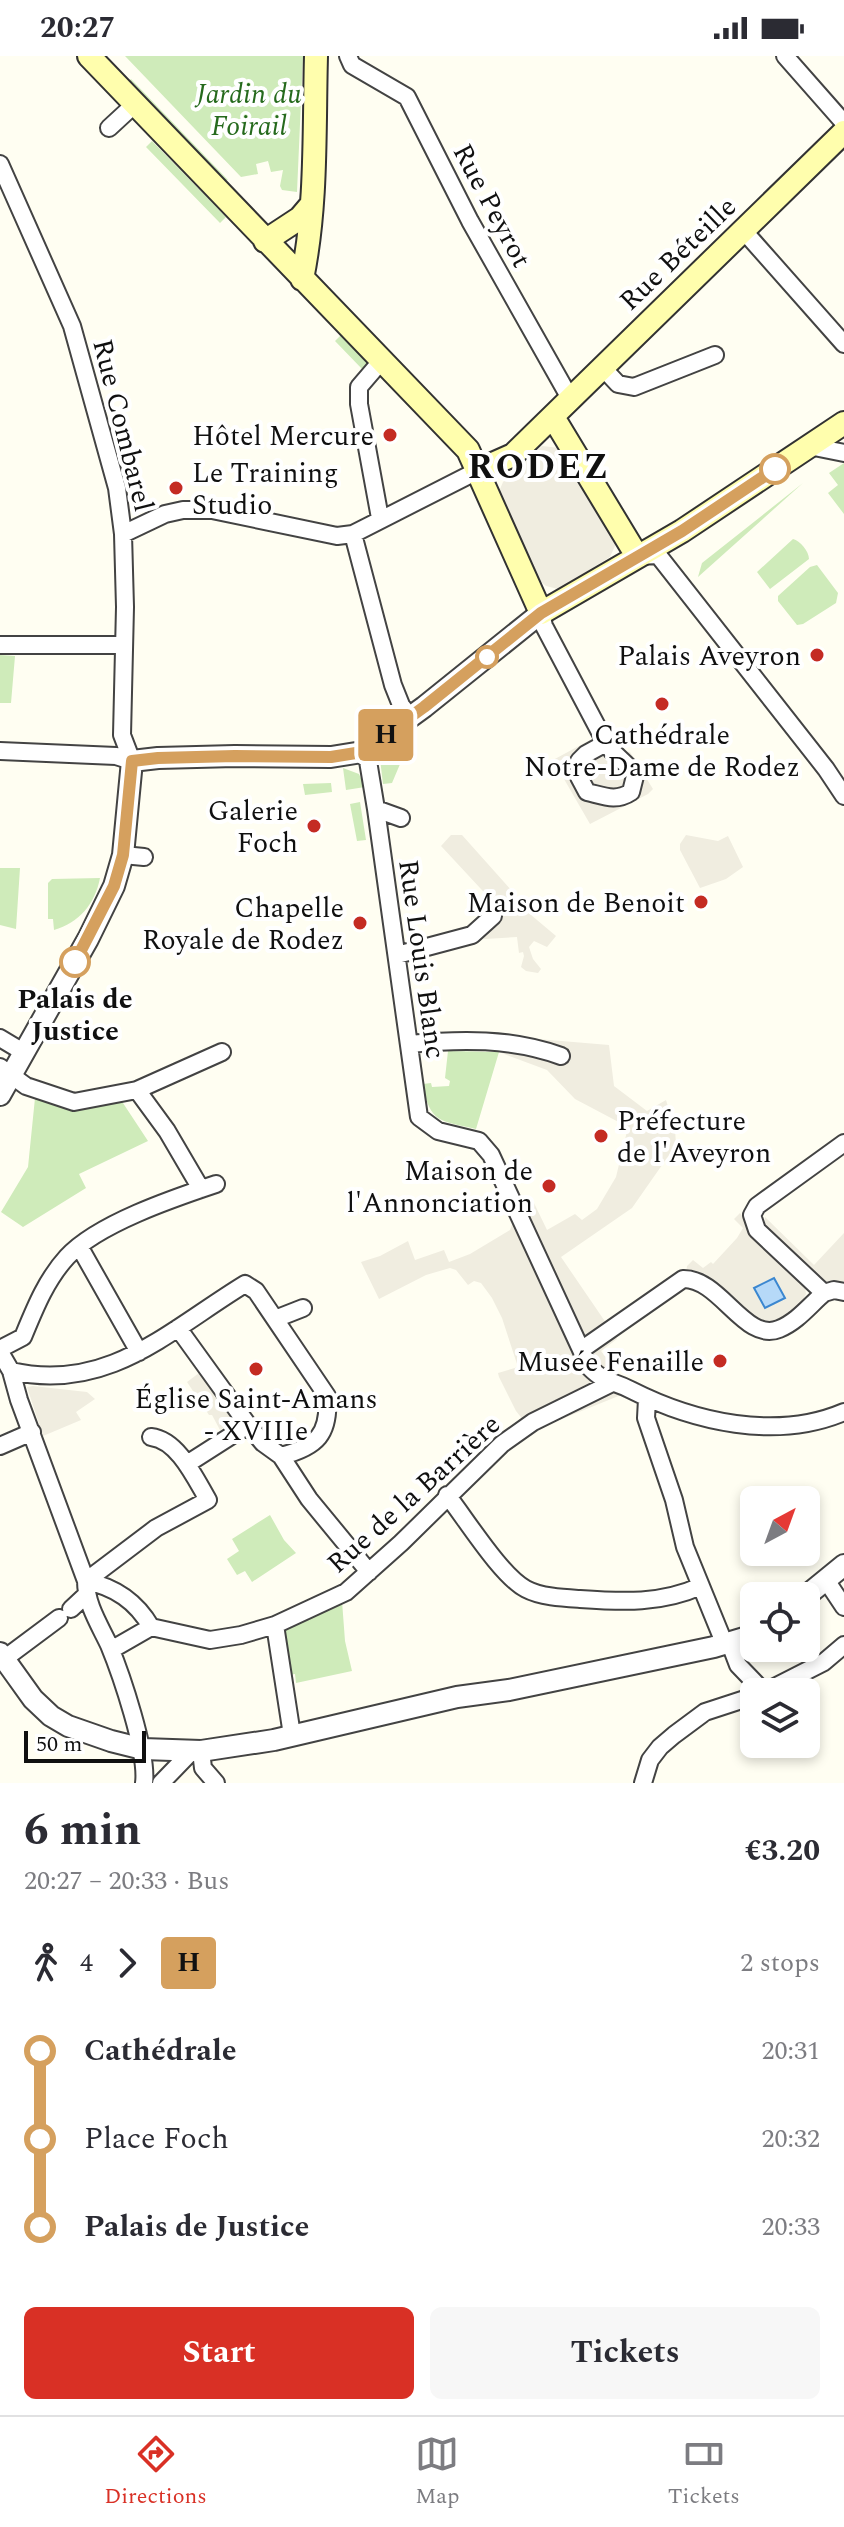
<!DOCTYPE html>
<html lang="en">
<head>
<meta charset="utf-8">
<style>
  :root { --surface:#fff; --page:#f7f7f7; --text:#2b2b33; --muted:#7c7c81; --line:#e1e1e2; --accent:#d93025 }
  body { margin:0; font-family:Spectral,serif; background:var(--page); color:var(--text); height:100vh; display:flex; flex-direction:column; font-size:30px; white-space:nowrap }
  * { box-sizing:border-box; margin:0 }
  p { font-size:26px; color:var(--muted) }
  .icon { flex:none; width:44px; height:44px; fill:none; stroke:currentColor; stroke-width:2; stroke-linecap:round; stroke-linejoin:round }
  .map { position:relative; height:1727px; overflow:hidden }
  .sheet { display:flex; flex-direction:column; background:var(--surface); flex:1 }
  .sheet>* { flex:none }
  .badge { padding:0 16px; border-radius:6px; font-size:28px; line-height:52px }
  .needle { width:52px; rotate:41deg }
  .fabs { position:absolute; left:740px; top:1430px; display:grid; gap:16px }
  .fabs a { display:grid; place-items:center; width:80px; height:80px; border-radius:12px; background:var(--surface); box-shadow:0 4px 12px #0003; font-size:40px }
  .scale { position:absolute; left:24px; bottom:20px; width:122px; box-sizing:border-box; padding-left:8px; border:4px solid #101010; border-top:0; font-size:22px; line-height:28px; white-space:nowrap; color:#101010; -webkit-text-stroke:6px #fff; paint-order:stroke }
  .map>.badge { position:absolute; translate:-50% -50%; box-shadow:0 0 0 4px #fff }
  .legs { display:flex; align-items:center; gap:12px; height:88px; padding:0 24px; font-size:26px }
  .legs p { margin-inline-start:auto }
  .head { display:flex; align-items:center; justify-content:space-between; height:136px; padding:0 24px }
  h1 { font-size:44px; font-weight:700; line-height:60px }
  .cta { display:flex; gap:16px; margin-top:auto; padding:16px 24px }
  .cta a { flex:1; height:92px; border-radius:12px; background:var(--accent); color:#fff; font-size:32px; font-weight:700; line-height:92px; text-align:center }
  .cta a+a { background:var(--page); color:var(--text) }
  ul { padding:0 24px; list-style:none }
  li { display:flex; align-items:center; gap:28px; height:88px; font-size:30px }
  li i { display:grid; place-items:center; width:12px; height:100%; margin:0 10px; background:currentColor }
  li i::after { content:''; width:20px; height:20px; margin:-10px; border:6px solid; border-radius:50%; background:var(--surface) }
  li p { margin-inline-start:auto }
  li:first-child i { background:linear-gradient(#0000 50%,currentColor 0) }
  li:last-child i { background:linear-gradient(currentColor 50%,#0000 0) }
  .status { display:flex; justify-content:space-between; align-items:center; height:56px; padding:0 40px; background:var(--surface); direction:ltr }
  .status svg { height:22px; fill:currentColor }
  .menu { display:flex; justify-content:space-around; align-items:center; height:112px; border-top:2px solid var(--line); background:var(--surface); font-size:22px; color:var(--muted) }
  .menu a { display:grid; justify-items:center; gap:4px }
  .menu .active { color:var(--accent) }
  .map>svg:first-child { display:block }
  .green { fill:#cfebba }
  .plaza { fill:#f0ede0 }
  .water { fill:#b6d9f8; stroke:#3b87d0; stroke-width:2 }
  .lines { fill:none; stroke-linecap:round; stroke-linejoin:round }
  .minor-casing { stroke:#434343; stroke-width:20 }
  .tertiary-casing { stroke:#434343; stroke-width:24 }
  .secondary-casing { stroke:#323232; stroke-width:26 }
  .minor { stroke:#fff; stroke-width:16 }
  .tertiary { stroke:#fff; stroke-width:20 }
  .secondary { stroke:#fffead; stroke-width:22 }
  .line-1-casing { stroke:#fff; stroke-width:18 }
  .line-1 { stroke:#d5a05e; stroke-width:12 }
  .poi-dot { fill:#c42b23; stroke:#fff; stroke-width:3 }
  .stop-1-dot { fill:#fff; stroke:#d5a05e; stroke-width:4 }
  .labels { text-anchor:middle; stroke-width:8; stroke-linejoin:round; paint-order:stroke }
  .park-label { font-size:28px; font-style:italic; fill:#266a1d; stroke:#fff }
  .street-label { font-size:28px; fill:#101010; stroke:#fff }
  .poi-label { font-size:28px; fill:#101010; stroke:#fff; text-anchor:end }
  .stop-label { font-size:28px; font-weight:bold; fill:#101010; stroke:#fff }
  .district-label { font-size:36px; font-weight:bold; letter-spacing:2px; fill:#101010; stroke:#fff }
</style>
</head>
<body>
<div class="status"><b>20:27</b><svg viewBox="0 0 49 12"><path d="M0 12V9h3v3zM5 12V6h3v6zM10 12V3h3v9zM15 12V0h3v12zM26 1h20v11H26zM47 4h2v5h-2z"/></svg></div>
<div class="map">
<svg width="844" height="1727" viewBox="0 0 844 1727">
  <rect width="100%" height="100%" fill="#fffef2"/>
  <!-- green -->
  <path class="green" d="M125,0H303L297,136L282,134L280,130L283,114L271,116L268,105L256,108L258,118L241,121Z
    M131,23L228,124L223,125L127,27Z
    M152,85L226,161L220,167L146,91Z
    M341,279L369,308L363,314L335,285Z
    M844,407V458L828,437L838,429L829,417Z
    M803,427L698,521L702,507Z
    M793,483C800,485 809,495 809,503L770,533L757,516Z
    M817,509L838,537L836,547L803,568L797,569L778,545V540L810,511Z
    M0,599L15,600L11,647H0Z
    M398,684L406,694L392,727L383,728L380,703Z
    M343,712L359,718L365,731L346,734Z
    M331,727L332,736L305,739L303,728Z
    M360,746L366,784L357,785L350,748Z
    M0,812H20L16,873L0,869Z
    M100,822C95,848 79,867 54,874L53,863H48V827L52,823Z
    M448,995L499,996L476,1073C441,1065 429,1067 423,1028L431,1027L432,1031L449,1030L450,1025L445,1022Z
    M35,1042L71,1051L121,1044L148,1085L79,1118L86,1132L23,1171L1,1156L28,1111Z
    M270,1459L284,1484L296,1497L252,1526L245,1515L237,1519L227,1503L239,1495L232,1483Z
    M342,1545L345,1585L352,1615L296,1627L295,1618L288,1619L280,1571Z"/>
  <!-- plaza -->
  <path class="plaza" d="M542,390L560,392L616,479L615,490L610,501L558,533L546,530L536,522L498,438L503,426Z
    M601,678L618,695L630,696L653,733L648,738L590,768L553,704Z
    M451,779H462L512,835L518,848L556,880L547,891L534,885L529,891L533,903L541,913L538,917L526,915L521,911L524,900L523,896L519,897L517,881L485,883L463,876L494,847L441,790Z
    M686,779L718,785L728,780L743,811L726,823L700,832L680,794V788Z
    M502,980L609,989L614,1030L647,1055L666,1044L675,1073L676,1089L632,1152L561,1201L617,1283L601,1295L622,1323L626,1337L532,1375L516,1355L499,1321L498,1317L518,1311L502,1262L492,1242L481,1227L474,1225L468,1229L456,1214L450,1212L426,1219L379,1243L361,1206L380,1200L408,1185L415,1204L444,1194L449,1206L470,1198L510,1174L513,1166L507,1152L519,1145L534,1147L547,1174L575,1158L582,1164L597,1153L616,1121L628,1071L575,1043L547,1014L499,996Z
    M740,1157L745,1164L748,1177L805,1231L806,1238L801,1247L783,1263L770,1267L753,1263L705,1218L694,1215L686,1217L687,1210L693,1204L703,1212L711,1206L713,1208L737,1182L743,1172L734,1163Z
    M765,1161L814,1209L844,1177V1230L822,1227L764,1171Z
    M203,1314L235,1364L220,1374L212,1359H209L187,1326Z
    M33,1330L87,1336L95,1343L76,1356L81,1364L43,1380L27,1331Z"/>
  <!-- water -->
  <path class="water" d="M774,1222L785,1242L765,1252L754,1232Z"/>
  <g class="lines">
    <!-- minor casing -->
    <g class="minor-casing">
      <path id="minor" d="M348,0L352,9L407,41L470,165L571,344
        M785,0L844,67
        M109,72L135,48
        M0,108L72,270L117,432L123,478L125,551L122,679L132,705
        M743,174L844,288
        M603,312L618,328L634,331L715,299
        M809,390L844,397
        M380,462L359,348V331L383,303
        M123,478L165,458L183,454H212L337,480L353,478L477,415
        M353,478L393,629L401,649L410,661
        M639,500L658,499L826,713L844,740
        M541,557L544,570L601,678L612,695L633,715L635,720L631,736C616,746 604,740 587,736L579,721V705L586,698L606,687
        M0,589H124
        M0,695L116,700L132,705
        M362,696L368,705L376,753L419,1061L438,1075L479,1085L491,1099L589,1311C606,1328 612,1324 631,1334C694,1366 776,1385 844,1356
        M376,753L401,762
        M123,799L144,801
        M397,899L472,879L493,860
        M0,982L25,997
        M409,988C460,983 512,982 561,1000
        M0,1011L26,1030L74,1046L137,1034L222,996
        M137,1034L167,1075L201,1133
        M79,1190L139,1296
        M824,1237L757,1174L752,1159L757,1150L844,1087
        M824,1237L834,1234L844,1236
        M275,1263L303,1252
        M178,1272L248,1369L263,1387L281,1400L309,1443L369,1516
        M0,1293L23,1281C35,1252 46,1224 67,1201C97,1168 174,1142 216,1128
        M581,1294L683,1223C720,1222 745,1287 779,1273C797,1266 810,1249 824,1237
        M0,1296L11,1315L19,1344L86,1525C86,1548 99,1568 109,1589C121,1618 148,1697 144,1727
        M11,1315C108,1337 168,1275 245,1228L256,1235L327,1340C330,1378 317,1391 281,1400
        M647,1343L646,1362L674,1444L685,1491L725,1589
        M0,1390L32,1376
        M187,1408L248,1369
        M447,1439C466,1463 501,1520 526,1533C541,1541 563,1542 580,1543C623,1546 661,1548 701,1530
        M826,1524L844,1551
        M86,1525L156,1472L208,1444C195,1422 178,1384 151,1381
        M86,1525C115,1531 136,1545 151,1571
        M71,1553L86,1539
        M275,1569L292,1679
        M730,1588L738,1609L764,1636
        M111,1594L151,1571L210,1584L241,1579L275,1569L346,1536L401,1487L502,1388L533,1366L610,1328
        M4,1603L59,1562
        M765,1636L824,1606L844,1589
        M201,1695L203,1712L216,1727
        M161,1727L191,1696
        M643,1727L650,1704L660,1691L674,1679L705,1656L754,1640"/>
    </g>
    <!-- tertiary casing -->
    <g class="tertiary-casing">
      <path id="tertiary" d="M0,1039L88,883L114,830L123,799L132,705L158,702L235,700L331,701L362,696L424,651L541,557
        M806,1540L844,1509
        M0,1597L33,1643L51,1660L68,1670L111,1685L143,1693L201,1695L274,1684L457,1641L509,1634L714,1591L754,1579"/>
    </g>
    <!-- secondary casing -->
    <g class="secondary-casing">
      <path id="secondary" d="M89,0L468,394L541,557L682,475L844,367
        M265,185L300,162L311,149
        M302,223C317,150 314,74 316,0
        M553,361L637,500
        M477,415L513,399L844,76"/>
    </g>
    <!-- minor -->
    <use href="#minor" class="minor"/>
    <!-- tertiary -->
    <use href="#tertiary" class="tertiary"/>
    <!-- secondary -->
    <use href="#secondary" class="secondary"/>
  </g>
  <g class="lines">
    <!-- line-1 casing -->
    <g class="line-1-casing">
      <path id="line-1" d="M75,906L114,830L123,799L132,705L158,702L235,700L331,701L362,696L424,651L541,557L682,475L775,413"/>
    </g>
    <!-- line-1 -->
    <use href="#line-1" class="line-1"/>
  </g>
  <!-- markers -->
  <g class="poi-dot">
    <circle cx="390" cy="379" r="8"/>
    <circle cx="176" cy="432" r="8"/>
    <circle cx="817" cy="599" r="8"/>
    <circle cx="662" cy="648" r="8"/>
    <circle cx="314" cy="770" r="8"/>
    <circle cx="701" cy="846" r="8"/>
    <circle cx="360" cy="867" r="8"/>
    <circle cx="601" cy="1080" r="8"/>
    <circle cx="549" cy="1130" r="8"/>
    <circle cx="720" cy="1305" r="8"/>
    <circle cx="256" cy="1313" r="8"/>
  </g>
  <g class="stop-1-dot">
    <circle cx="775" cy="413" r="14"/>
    <circle cx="487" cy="601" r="10"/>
    <circle cx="75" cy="906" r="14"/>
  </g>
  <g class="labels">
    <!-- park labels -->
    <g class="park-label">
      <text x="249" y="47">Jardin du<tspan x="249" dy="32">Foirail</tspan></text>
    </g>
    <!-- street labels -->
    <g class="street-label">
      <text transform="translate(493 149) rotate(62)" y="10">Rue Peyrot</text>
      <text transform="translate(677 197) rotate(-44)" y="10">Rue Béteille</text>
      <text transform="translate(124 369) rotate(76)" y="10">Rue Combarel</text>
      <text transform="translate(423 903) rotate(82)" y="10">Rue Louis Blanc</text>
      <text transform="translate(413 1437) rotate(-42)" y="10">Rue de la Barrière</text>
    </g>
    <!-- poi labels -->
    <g class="poi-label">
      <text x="374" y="389">Hôtel Mercure</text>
      <text x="192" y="426" text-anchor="start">Le Training<tspan x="192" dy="32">Studio</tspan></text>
      <text x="801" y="609">Palais Aveyron</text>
      <text x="662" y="688" text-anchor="middle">Cathédrale<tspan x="662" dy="32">Notre-Dame de Rodez</tspan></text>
      <text x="298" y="764">Galerie<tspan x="298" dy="32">Foch</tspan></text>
      <text x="685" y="856">Maison de Benoit</text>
      <text x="344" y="861">Chapelle<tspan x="344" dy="32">Royale de Rodez</tspan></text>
      <text x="617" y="1074" text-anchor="start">Préfecture<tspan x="617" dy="32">de l'Aveyron</tspan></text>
      <text x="533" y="1124">Maison de<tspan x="533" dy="32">l'Annonciation</tspan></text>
      <text x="704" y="1315">Musée Fenaille</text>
      <text x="256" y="1352" text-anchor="middle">Église Saint-Amans<tspan x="256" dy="32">- XVIIIe</tspan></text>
    </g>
    <!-- stop labels -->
    <g class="stop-label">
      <text x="75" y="952">Palais de<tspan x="75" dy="32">Justice</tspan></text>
    </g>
    <!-- district labels -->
    <g class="district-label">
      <text x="539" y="422">RODEZ</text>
    </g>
  </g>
</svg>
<div class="fabs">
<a><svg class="needle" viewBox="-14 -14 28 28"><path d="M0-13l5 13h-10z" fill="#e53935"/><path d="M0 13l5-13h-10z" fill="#7c7c81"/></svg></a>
<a><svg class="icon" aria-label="locate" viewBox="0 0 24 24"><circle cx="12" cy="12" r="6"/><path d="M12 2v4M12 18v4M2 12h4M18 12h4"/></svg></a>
<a><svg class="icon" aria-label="layers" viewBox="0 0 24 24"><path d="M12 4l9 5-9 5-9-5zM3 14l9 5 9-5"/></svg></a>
</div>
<div class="scale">50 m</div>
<b class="badge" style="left:386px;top:679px;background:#d5a05e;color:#111">H</b>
</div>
<section class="sheet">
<div class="head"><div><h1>6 min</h1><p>20:27 – 20:33 · Bus</p></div><b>€3.20</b></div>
<div class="legs"><svg class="icon" aria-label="walk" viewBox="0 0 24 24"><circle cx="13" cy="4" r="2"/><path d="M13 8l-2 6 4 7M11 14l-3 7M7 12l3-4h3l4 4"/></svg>4<svg class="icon" aria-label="forward" viewBox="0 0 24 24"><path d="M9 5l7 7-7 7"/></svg><b class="badge" style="background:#d5a05e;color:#111">H</b><p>2 stops</p></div>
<ul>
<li><i style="color:#d5a05e"></i><b>Cathédrale</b><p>20:31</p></li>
<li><i style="color:#d5a05e"></i><span>Place Foch</span><p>20:32</p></li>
<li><i style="color:#d5a05e"></i><b>Palais de Justice</b><p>20:33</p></li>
</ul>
<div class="cta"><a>Start</a><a>Tickets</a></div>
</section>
<nav class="menu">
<a class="active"><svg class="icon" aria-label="directions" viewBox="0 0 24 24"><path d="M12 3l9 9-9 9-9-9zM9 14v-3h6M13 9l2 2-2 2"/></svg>Directions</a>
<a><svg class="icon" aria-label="map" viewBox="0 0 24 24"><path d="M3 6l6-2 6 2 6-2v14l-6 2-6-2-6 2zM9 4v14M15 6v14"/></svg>Map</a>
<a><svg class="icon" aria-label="tickets" viewBox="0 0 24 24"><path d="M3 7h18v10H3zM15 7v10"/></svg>Tickets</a>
</nav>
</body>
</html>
